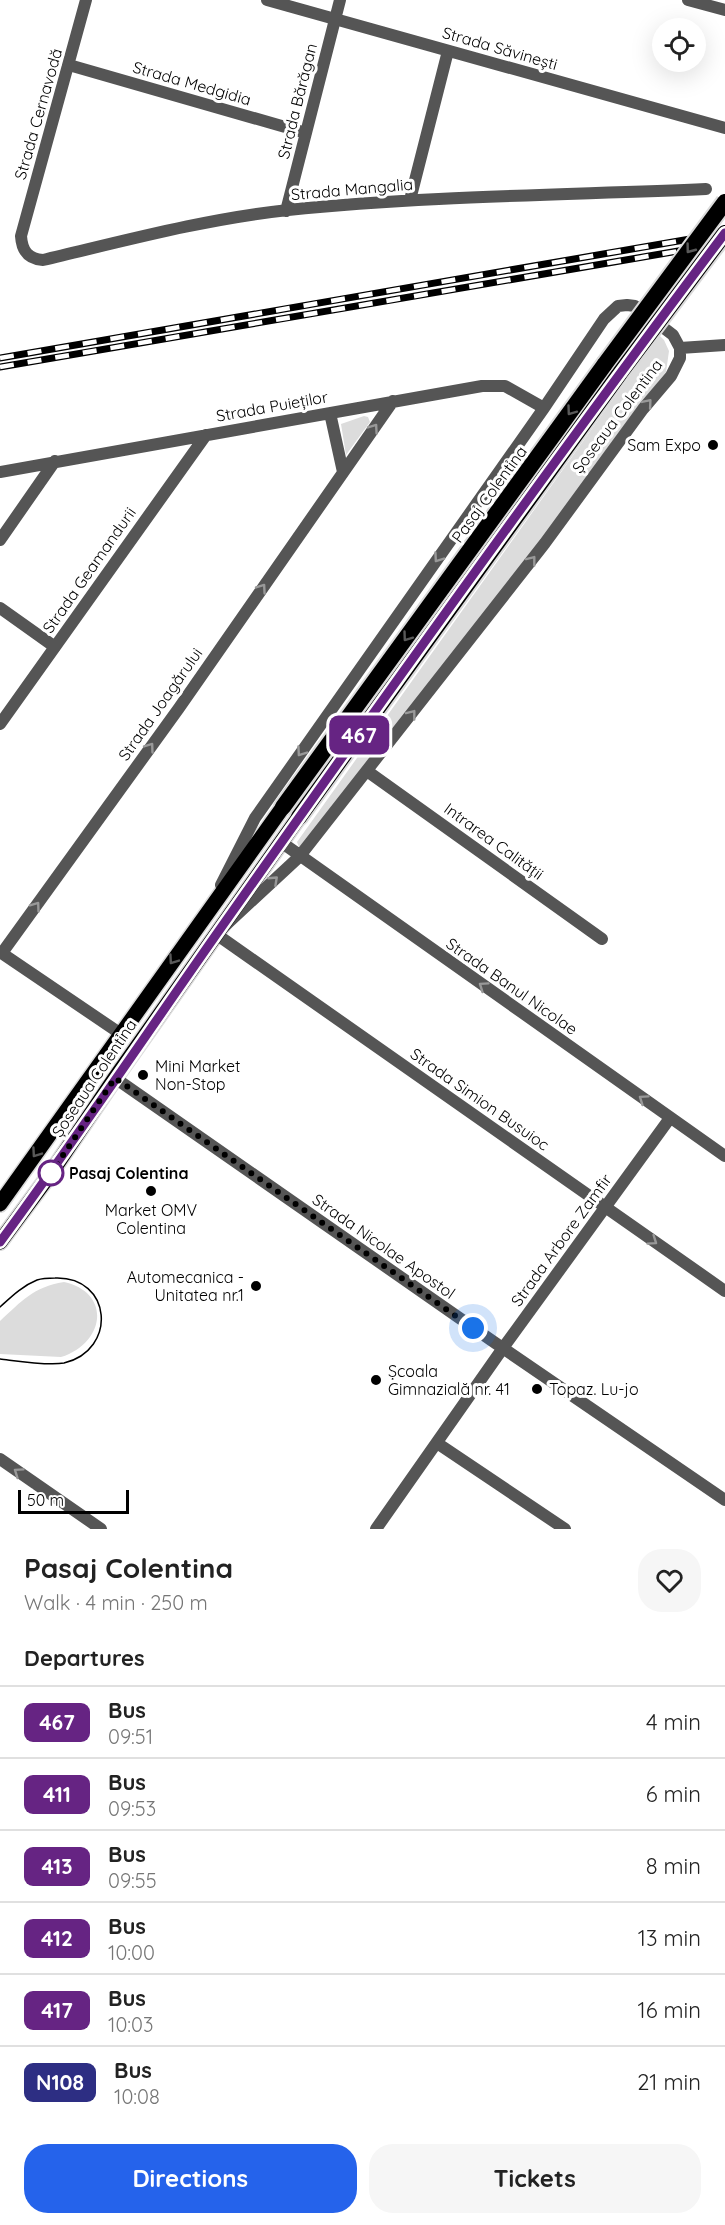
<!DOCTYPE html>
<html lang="en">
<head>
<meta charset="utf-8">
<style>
  :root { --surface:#fff; --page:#f6f6f6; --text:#222; --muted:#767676; --line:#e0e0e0; --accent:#2563eb }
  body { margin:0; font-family:Quicksand,sans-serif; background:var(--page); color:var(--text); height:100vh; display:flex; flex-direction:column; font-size:22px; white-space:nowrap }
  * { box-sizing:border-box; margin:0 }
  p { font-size:20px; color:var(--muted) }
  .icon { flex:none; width:33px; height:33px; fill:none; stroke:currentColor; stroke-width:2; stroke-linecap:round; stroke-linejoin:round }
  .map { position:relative; height:1529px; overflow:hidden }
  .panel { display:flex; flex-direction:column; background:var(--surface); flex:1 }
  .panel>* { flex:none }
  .badge { padding:0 12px; border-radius:9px; font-size:21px; line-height:39px }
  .buttons { position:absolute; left:652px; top:18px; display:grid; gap:12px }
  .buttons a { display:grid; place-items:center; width:54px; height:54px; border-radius:50%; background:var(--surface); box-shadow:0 6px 24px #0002; font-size:30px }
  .scale { position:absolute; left:18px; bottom:15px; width:111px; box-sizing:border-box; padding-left:6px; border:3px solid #000; border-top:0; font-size:16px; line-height:21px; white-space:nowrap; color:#000; -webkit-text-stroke:4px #fff; paint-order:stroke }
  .you { position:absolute; width:30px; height:30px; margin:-15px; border:4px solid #fff; border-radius:50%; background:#1a73e8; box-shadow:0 0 0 9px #1a73e833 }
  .map>.badge { position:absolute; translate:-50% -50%; box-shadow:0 0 0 3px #fff }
  h2 { padding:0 24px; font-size:22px; line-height:54px }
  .round { display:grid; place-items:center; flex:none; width:63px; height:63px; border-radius:24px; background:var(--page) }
  .summary { display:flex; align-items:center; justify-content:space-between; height:102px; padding:0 24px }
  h1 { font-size:28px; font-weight:800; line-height:45px }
  .cta { display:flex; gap:12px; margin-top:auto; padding:12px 24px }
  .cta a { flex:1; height:69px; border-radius:24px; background:var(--accent); color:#fff; font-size:24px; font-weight:800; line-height:69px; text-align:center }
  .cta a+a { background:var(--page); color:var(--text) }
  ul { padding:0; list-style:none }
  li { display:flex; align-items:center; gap:18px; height:72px; padding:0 24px; border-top:2px solid var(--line) }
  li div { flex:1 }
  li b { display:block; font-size:22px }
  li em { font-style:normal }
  li .badge { min-width:66px; font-weight:700; text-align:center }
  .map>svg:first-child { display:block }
  .green { fill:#dcdcdc }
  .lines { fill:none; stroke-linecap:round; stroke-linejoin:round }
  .primary-casing { stroke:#dbdbdb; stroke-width:18 }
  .trunk-casing { stroke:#dbdbdb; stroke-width:20 }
  .minor { stroke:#555; stroke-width:12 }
  .primary { stroke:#000; stroke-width:15 }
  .trunk { stroke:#000; stroke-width:16 }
  .tram { stroke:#000; stroke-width:1.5 }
  .rail-casing { stroke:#000; stroke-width:7 }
  .rail { stroke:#fff; stroke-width:4.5; stroke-dasharray:14; stroke-linecap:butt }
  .trunk-bridge-casing { stroke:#dbdbdb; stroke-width:20; stroke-linecap:butt }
  .trunk-bridge { stroke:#000; stroke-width:16 }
  .oneway { stroke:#595959 }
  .oneway2 { stroke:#999 }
  .line-casing { stroke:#fff; stroke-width:14 }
  .line { stroke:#662483; stroke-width:9 }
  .walk { stroke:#000; stroke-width:6; stroke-dasharray:0 10.8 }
  .poi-dot { fill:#000; stroke:#fff; stroke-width:2 }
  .stop-dot { fill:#fff; stroke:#662483; stroke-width:3 }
  .labels { text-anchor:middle; stroke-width:6; stroke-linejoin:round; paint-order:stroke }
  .street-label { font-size:16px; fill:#000; stroke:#fff }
  .poi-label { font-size:16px; fill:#000; stroke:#fff; text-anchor:start }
  .stop-label { font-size:16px; font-weight:bold; fill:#000; stroke:#fff; text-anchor:start }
</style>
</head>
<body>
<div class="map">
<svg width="725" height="1529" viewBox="0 0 725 1529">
  <rect width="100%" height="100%" fill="#fff"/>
  <!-- green -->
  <path class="green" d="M659,335L664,340L669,351L666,372L625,424L525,563L302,847H299L297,842Z
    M364,416L368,417L370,422L346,455L341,424Z
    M64,1282C113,1293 104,1344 61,1357L0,1354V1321C22,1301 33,1287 64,1282Z"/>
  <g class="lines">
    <!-- primary casing -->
    <g class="primary-casing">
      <path id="primary" d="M0,1204L283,807
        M0,1242L51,1173L115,1078L299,817"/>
    </g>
    <!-- trunk casing -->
    <g class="trunk-casing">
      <path id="trunk" d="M283,807L605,364
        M299,817L620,373"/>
    </g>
    <!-- minor -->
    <path class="minor" d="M86,0L21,236C22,251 28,259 43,260C124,241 205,219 288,210C427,196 567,195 706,189
      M267,0L725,128
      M688,0L725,10
      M69,65L306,133
      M410,200L448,51
      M286,211L340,0
      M680,348L725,345
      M330,413L343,472
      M0,472L482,386H505L544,408
      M0,540L55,461
      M0,608L55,647
      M0,724L206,435
      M367,771L602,939
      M281,842L725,1156
      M221,885L255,818L544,408L604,319L618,306L627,305L635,306L673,335L680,348V358L671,376L643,409L545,543L299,857L216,934L725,1291
      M0,952L121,1034
      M2,953L179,708L393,401
      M115,1078L491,1340L725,1500
      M437,1443L565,1529
      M0,1459L101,1529
      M376,1529L503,1348L670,1118"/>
    <!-- primary -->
    <use href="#primary" class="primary"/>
    <!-- trunk -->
    <use href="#trunk" class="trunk"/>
    <!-- tram -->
    <path class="tram" d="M0,1307C11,1297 22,1286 37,1280C43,1278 49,1278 55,1278C112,1276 118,1350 64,1363C48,1366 17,1361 0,1359"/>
    <!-- rail casing -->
    <g class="rail-casing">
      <path id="rail" d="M0,358L725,233
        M0,367L725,243"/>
    </g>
    <!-- rail -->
    <use href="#rail" class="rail"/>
    <!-- trunk-bridge casing -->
    <g class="trunk-bridge-casing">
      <path id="trunk-bridge" d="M605,364L725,202
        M620,373L725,233"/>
    </g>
    <!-- trunk-bridge -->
    <use href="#trunk-bridge" class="trunk-bridge"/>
  </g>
  <!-- one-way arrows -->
  <defs><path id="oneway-chevron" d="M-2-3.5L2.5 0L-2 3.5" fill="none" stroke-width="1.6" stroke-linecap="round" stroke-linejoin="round" transform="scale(1.5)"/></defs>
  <g class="oneway">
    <use href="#oneway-chevron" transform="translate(690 249) rotate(127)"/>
    <use href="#oneway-chevron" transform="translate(571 411) rotate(126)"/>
    <use href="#oneway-chevron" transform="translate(407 637) rotate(126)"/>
    <use href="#oneway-chevron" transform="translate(173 960) rotate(125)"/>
    <use href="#oneway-chevron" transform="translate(36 1153) rotate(125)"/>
  </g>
  <g class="oneway2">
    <use href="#oneway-chevron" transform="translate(648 403) rotate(-50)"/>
    <use href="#oneway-chevron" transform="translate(374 428) rotate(-55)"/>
    <use href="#oneway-chevron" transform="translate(438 558) rotate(125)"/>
    <use href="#oneway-chevron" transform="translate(532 560) rotate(-52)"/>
    <use href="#oneway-chevron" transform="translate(262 588) rotate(-55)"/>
    <use href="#oneway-chevron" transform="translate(412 714) rotate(-52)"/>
    <use href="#oneway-chevron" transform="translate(150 747) rotate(-54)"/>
    <use href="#oneway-chevron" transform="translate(301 752) rotate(125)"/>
    <use href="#oneway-chevron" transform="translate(274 880) rotate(-43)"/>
    <use href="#oneway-chevron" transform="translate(36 906) rotate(-54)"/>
    <use href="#oneway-chevron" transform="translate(483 986) rotate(-145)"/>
    <use href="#oneway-chevron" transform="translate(643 1099) rotate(-145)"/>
    <use href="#oneway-chevron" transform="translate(653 1241) rotate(35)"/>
    <use href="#oneway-chevron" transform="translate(18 1472) rotate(-145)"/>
  </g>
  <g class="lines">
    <!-- line casing -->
    <g class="line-casing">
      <path id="line" d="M0,1242C79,1135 153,1024 230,915C392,686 556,457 725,233"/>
    </g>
    <!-- line -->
    <use href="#line" class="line"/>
    <!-- walk -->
    <path class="walk" d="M51,1173L115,1078L473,1328"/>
  </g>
  <!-- markers -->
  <g class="poi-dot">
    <circle cx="713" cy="445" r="6"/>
    <circle cx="143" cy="1075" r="6"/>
    <circle cx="151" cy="1191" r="6"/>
    <circle cx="256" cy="1286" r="6"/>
    <circle cx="376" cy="1380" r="6"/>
    <circle cx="537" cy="1389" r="6"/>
  </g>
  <circle class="stop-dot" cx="51" cy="1173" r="12"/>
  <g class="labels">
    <!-- street labels -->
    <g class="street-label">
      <text transform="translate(500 48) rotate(16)" y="6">Strada Săvinești</text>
      <text transform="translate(192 83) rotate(16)" y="6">Strada Medgidia</text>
      <text transform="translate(297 101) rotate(-76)" y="6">Strada Bărăgan</text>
      <text transform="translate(38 114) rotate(-74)" y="6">Strada Cernavodă</text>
      <text transform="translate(352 189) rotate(-5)" y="6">Strada Mangalia</text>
      <text transform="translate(272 406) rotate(-10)" y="6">Strada Puieților</text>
      <text transform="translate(617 416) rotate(-53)" y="6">Șoseaua Colentina</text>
      <text transform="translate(489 494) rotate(-54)" y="6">Pasaj Colentina</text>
      <text transform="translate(89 570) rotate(-55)" y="6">Strada Geamandurii</text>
      <text transform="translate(160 704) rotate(-55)" y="6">Strada Joagărului</text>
      <text transform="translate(494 841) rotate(36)" y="6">Intrarea Calității</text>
      <text transform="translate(512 986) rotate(35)" y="6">Strada Banul Nicolae</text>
      <text transform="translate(94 1078) rotate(-56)" y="6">Șoseaua Colentina</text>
      <text transform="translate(480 1099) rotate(35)" y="6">Strada Simion Busuioc</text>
      <text transform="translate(561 1240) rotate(-54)" y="6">Strada Arbore Zamfir</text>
      <text transform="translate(384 1246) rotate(35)" y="6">Strada Nicolae Apostol</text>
    </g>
    <!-- poi labels -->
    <g class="poi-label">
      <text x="701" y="451" text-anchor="end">Sam Expo</text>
      <text x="155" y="1072">Mini Market<tspan x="155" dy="18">Non-Stop</tspan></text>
      <text x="151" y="1216" text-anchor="middle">Market OMV<tspan x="151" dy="18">Colentina</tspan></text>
      <text x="244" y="1283" text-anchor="end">Automecanica -<tspan x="244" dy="18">Unitatea nr.1</tspan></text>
      <text x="388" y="1377">Școala<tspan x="388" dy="18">Gimnazială nr. 41</tspan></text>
      <text x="549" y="1395">Topaz. Lu-jo</text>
    </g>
    <!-- stop labels -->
    <g class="stop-label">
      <text x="69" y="1179">Pasaj Colentina</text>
    </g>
  </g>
</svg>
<div class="buttons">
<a><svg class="icon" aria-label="locate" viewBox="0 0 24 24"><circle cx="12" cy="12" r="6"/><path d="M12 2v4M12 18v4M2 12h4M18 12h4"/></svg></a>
</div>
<div class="scale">50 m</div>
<div class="you" style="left:473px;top:1328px"></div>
<b class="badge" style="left:359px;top:735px;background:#662483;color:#fff">467</b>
</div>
<section class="panel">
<div class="summary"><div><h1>Pasaj Colentina</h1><p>Walk · 4 min · 250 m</p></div><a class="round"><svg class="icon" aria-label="heart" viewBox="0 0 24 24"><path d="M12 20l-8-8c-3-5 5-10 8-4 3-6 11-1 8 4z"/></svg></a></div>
<h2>Departures</h2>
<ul>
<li><span class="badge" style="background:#662483;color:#fff">467</span><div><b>Bus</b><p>09:51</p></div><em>4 min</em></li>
<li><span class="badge" style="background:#662483;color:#fff">411</span><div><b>Bus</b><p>09:53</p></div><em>6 min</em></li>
<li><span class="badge" style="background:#662483;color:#fff">413</span><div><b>Bus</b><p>09:55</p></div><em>8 min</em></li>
<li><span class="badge" style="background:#662483;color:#fff">412</span><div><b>Bus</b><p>10:00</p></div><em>13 min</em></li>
<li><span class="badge" style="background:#662483;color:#fff">417</span><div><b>Bus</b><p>10:03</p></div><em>16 min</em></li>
<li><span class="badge" style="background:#2d2e83;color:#fff">N108</span><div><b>Bus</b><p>10:08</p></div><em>21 min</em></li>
</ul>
<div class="cta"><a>Directions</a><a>Tickets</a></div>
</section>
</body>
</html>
